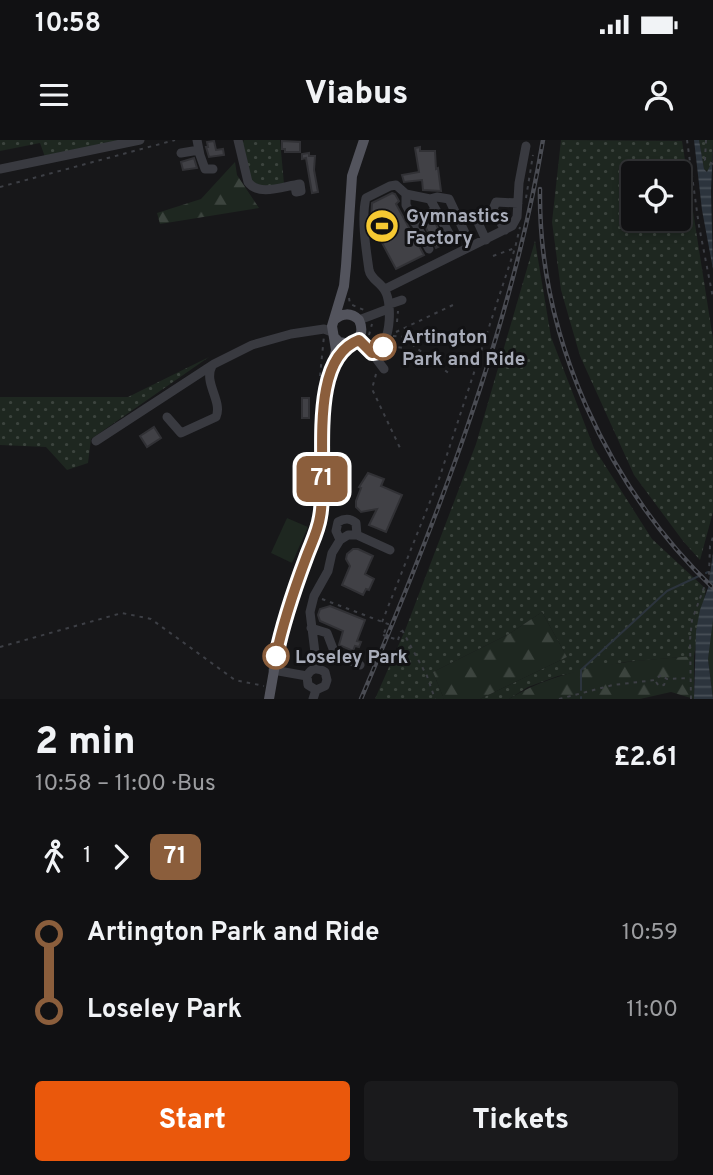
<!DOCTYPE html>
<html lang="en">
<head>
<meta charset="utf-8">
<style>
  :root { --surface:#111113; --page:#1a1a1c; --text:#f1f3f6; --muted:#9c9da0; --line:#303133; --accent:#ea580c }
  body { margin:0; font-family:Overpass,sans-serif; background:var(--page); color:var(--text); height:100vh; display:flex; flex-direction:column; font-size:26px; white-space:nowrap }
  * { box-sizing:border-box; margin:0 }
  p { font-size:23px; color:var(--muted) }
  .icon { flex:none; width:38px; height:38px; fill:none; stroke:currentColor; stroke-width:2; stroke-linecap:round; stroke-linejoin:round }
  .map { position:relative; height:559px; overflow:hidden }
  .sheet { display:flex; flex-direction:column; background:var(--surface); flex:1 }
  .sheet>* { flex:none }
  .badge { padding:0 14px; border-radius:10px; font-size:24px; line-height:46px }
  .controls { position:absolute; left:621px; top:21px; display:grid; gap:14px }
  .controls a { display:grid; place-items:center; width:70px; height:70px; border-radius:7px; background:var(--surface); box-shadow:0 4px 10px #0003,0 0 0 2px var(--line); font-size:35px }
  .map>.badge { position:absolute; translate:-50% -50%; box-shadow:0 0 0 4px #fff }
  .legs { display:flex; align-items:center; gap:10px; height:77px; padding:0 35px; font-size:23px }
  .legs p { margin-inline-start:auto }
  .overview { display:flex; align-items:center; justify-content:space-between; height:119px; padding:0 35px }
  h1 { font-size:38px; font-weight:800; line-height:52px }
  .action { display:flex; gap:14px; margin-top:auto; padding:14px 35px }
  .action a { flex:1; height:80px; border-radius:7px; background:var(--accent); color:#fff; font-size:28px; font-weight:800; line-height:80px; text-align:center }
  .action a+a { background:var(--page); color:var(--text) }
  ul { padding:0 35px; list-style:none }
  li { display:flex; align-items:center; gap:24px; height:77px; font-size:26px }
  li i { display:grid; place-items:center; width:10px; height:100%; margin:0 9px; background:currentColor }
  li i::after { content:''; width:18px; height:18px; margin:-9px; border:5px solid; border-radius:50%; background:var(--surface) }
  li p { margin-inline-start:auto }
  li:first-child i { background:linear-gradient(#0000 50%,currentColor 0) }
  li:last-child i { background:linear-gradient(currentColor 50%,#0000 0) }
  .status { display:flex; justify-content:space-between; align-items:center; height:49px; padding:0 35px; background:var(--surface); direction:ltr }
  .status svg { height:19px; fill:currentColor }
  header { display:flex; justify-content:space-between; align-items:center; height:91px; padding:0 35px; background:var(--surface); font-size:32px; font-weight:800 }
  .map>svg:first-child { display:block }
  .grass { fill:url(#grass-dots); fill-rule:evenodd }
  .forest { fill:url(#forest-firs) }
  .pitch { fill:#1e2720 }
  .water { fill:url(#water-rules) }
  .lines { fill:none; stroke-linecap:round; stroke-linejoin:round }
  .stream { stroke:#2c343d; stroke-width:2 }
  .building { fill:#414146; stroke:#313135; stroke-width:2 }
  .path { stroke:#3d3f45; stroke-width:2; stroke-dasharray:3.5 5; stroke-linecap:butt }
  .minor { stroke:#393a40; stroke-width:9 }
  .major { stroke:#53545d; stroke-width:10 }
  .rail-casing { stroke:#4a4c53; stroke-width:4.5 }
  .rail { stroke:#121214; stroke-width:2; stroke-dasharray:5; stroke-linecap:butt }
  .path-bridge { stroke:#3d3f45; stroke-width:2; stroke-dasharray:3.5 5; stroke-linecap:butt }
  .line-1-casing { stroke:#fff; stroke-width:16 }
  .line-1 { stroke:#8b5e3c; stroke-width:10 }
  .stop-1-dot { fill:#fff; stroke:#8b5e3c; stroke-width:3.5 }
  .labels { text-anchor:middle; stroke-width:6; stroke-linejoin:round; paint-order:stroke }
  .poi-label { font-size:19px; font-weight:bold; fill:#a8acb9; stroke:#121214; text-anchor:start }
  .stop-label { font-size:19px; font-weight:bold; fill:#a8acb9; stroke:#121214; text-anchor:start }
</style>
</head>
<body>
<div class="status"><b>10:58</b><svg viewBox="0 0 49 12"><path d="M0 12V9h3v3zM5 12V6h3v6zM10 12V3h3v9zM15 12V0h3v12zM26 1h20v11H26zM47 4h2v5h-2z"/></svg></div>
<header><svg class="icon" aria-label="menu" viewBox="0 0 24 24"><path d="M4 6h16M4 12h16M4 18h16"/></svg>Viabus<svg class="icon" aria-label="person" viewBox="0 0 24 24"><circle cx="12" cy="8" r="4"/><path d="M4 21q1-7 8-7t8 7"/></svg></header>
<div class="map">
<svg width="713" height="559" viewBox="0 0 713 559">
  <defs>
    <pattern id="grass-dots" width="8" height="8" patternUnits="userSpaceOnUse" patternTransform="scale(1.75)"><rect width="8" height="8" fill="#1e2720"/><path d="M2 2h.1M6 6h.1" fill="none" stroke="#3c443e" stroke-width="1.8" stroke-linecap="round"/></pattern>
    <pattern id="forest-firs" width="22" height="20" patternUnits="userSpaceOnUse" patternTransform="scale(1.75)"><rect width="22" height="20" fill="#1e2720"/><path d="M5 1l3.5 6h-7zM16 11l3.5 6h-7z" fill="#3c443e"/></pattern>
    <pattern id="water-rules" width="6" height="5" patternUnits="userSpaceOnUse" patternTransform="scale(1.75)"><rect width="6" height="5" fill="#2c343d"/><path d="M0 2.5h6" fill="none" stroke="#484f57"/></pattern>
  </defs>
  <rect width="100%" height="100%" fill="#171719"/>
  <!-- grass -->
  <path class="grass" d="M0,0H127L45,17L40,3L0,11Z
    M244,0H280L284,44L258,48L252,45L242,4Z
    M561,0L682,1L713,199V372L700,420L683,401L634,335L580,216L561,150L552,82ZM634,33H679V79H634Z
    M699,0H713L712,21L709,32L704,29Z
    M535,101L551,197L594,308L652,399L706,449L694,516L625,522L558,536L528,547L509,559H480L567,517L542,472L509,494L433,532L444,559H375L406,488L476,304Z
    M209,217L91,299L88,323L67,330L46,307L0,305V257H128Z"/>
  <!-- forest -->
  <path class="forest" d="M235,22L237,35L259,68L160,84L157,73L201,59Z
    M711,470L713,471V557L708,519Z
    M542,472L567,517L480,559H444L433,532L509,494Z
    M694,516V559L671,552L640,559H509C565,525 630,521 694,516Z"/>
  <!-- pitch -->
  <path class="pitch" d="M287,378L308,387L292,423L271,413Z"/>
  <!-- water -->
  <path class="water" d="M694,0H699L704,29L707,32L712,22L713,7L711,51L713,129L702,70Z
    M713,413V480L708,519L713,559H694L696,491L700,470L708,448Z"/>
  <g class="lines">
    <!-- stream -->
    <path class="stream" d="M706,433L708,432
      M581,550V530L667,451L699,436
      M581,557V559"/>
  </g>
  <!-- building -->
  <path class="building" d="M214,1L216,10L223,9L224,15L209,17L206,7H208L207,2Z
    M282,1L300,2V12H285V9H282Z
    M420,7V11H435L436,29L438,28L441,51L423,50L422,40L404,42L402,35L419,32L415,8Z
    M309,13V16H315L314,30L318,52L312,53L306,18L302,19V14Z
    M194,18L197,28L183,30L181,22Z
    M392,53L395,54L399,61L396,64L424,115L396,129L371,82L372,63Z
    M433,79L446,103L436,108L424,84Z
    M302,258H309V278H302Z
    M154,287L161,298L147,307L140,296Z
    M368,333L384,339L381,346L402,355L386,392L369,385L377,369L361,372L356,367V361L361,348L359,347Z
    M358,409L373,416L365,434L374,439L369,450L366,449L363,455L342,445L350,426L346,419L347,414L353,409Z
    M330,466L365,480L357,501L361,502L359,507L355,506L353,511L339,505L343,491L320,481L318,475L320,469Z"/>
  <g class="lines">
    <!-- path -->
    <path class="path" d="M687,0L699,86L713,158
      M706,0L705,20L713,24
      M0,47L175,0
      M526,58L533,15
      M493,116L515,108
      M349,158L350,164L364,170
      M397,182L398,171
      M396,192L455,164
      M369,195L372,184
      M393,196L469,203
      M412,198L409,202L451,235
      M390,206L404,208
      M376,234L372,249L401,310
      M320,236L324,196
      M322,459L388,484L383,495
      M382,482L439,339L515,108L520,87
      M402,490L427,536L435,559
      M398,500L401,491
      M0,507L122,473L151,479L235,540L264,546
      M656,542L659,546L664,545L666,540
      M559,559L613,545L655,540L661,535L667,539L690,538
      M691,559L690,500L692,480L709,434L710,406L713,397"/>
    <!-- minor -->
    <path class="minor" d="M197,0L200,15L205,29H213
      M238,0L248,42C259,57 284,46 300,44L301,51L296,52L295,45
      M181,13L199,10
      M0,29L140,0
      M406,54V65L429,109
      M475,76L486,100
      M414,82L436,70
      M505,90L493,69L496,62L518,63
      M385,149L512,86L517,77L519,43L526,6
      M390,164L402,160
      M359,180L388,169
      M355,202L359,200L372,213C391,211 393,164 385,151C381,142 371,140 369,130C366,109 361,78 366,58L390,46L396,45L406,54L430,59L452,99L465,93L449,59L437,57L430,59
      M372,213L384,229
      M167,277L181,293L216,277C223,261 203,243 212,226
      M96,301L214,224L252,205L291,194L324,189L332,192
      M340,400L336,391L338,382C345,378 350,378 356,383L357,395
      M311,488L327,493L335,514L360,525
      M317,529L310,472L314,456L328,431L332,413L340,400L348,395H357L390,410
      M273,530L307,536
      M313,559L316,550L325,546L327,540L325,532C317,527 311,528 307,536L308,545L316,550"/>
    <!-- major -->
    <path class="major" d="M334,197L339,202L350,204C361,199 364,191 359,180C351,172 342,173 334,180
      M269,559L279,502L288,470L320,378L323,269L326,249L336,210L332,186L344,146L346,126L352,36L364,0"/>
    <!-- rail casing -->
    <g class="rail-casing">
      <path id="rail" d="M540,49C538,197 607,346 713,448
        M361,559C436,382 511,190 543,0"/>
    </g>
    <!-- rail -->
    <use href="#rail" class="rail"/>
    <!-- path-bridge -->
    <path class="path-bridge" d="M383,495L398,500"/>
  </g>
  <g class="lines">
    <!-- line-1 casing -->
    <g class="line-1-casing">
      <path id="line-1" d="M276,516C283,482 294,450 306,418C311,404 318,391 320,377C329,333 305,220 359,200L372,213L378,212L383,207"/>
    </g>
    <!-- line-1 -->
    <use href="#line-1" class="line-1"/>
  </g>
  <!-- icons -->
  <defs>
    <g id="stadium-disc" transform="scale(1.75)"><circle r="9.5" fill="#f6c932" stroke="#121214"/><path d="M0-5a6.5 5 0 1 0 0 10a6.5 5 0 1 0 0-10ZM-3.5-1.8h7v3.6h-7Z" fill="#111"/></g>
  </defs>
  <g fill-rule="evenodd">
    <use href="#stadium-disc" x="382" y="86"/>
  </g>
  <!-- markers -->
  <g class="stop-1-dot">
    <circle cx="383" cy="207" r="12"/>
    <circle cx="276" cy="516" r="12"/>
  </g>
  <g class="labels">
    <!-- poi labels -->
    <g class="poi-label">
      <text x="406" y="82">Gymnastics<tspan x="406" dy="22">Factory</tspan></text>
    </g>
    <!-- stop labels -->
    <g class="stop-label">
      <text x="402" y="203">Artington<tspan x="402" dy="22">Park and Ride</tspan></text>
      <text x="295" y="523">Loseley Park</text>
    </g>
  </g>
</svg>
<div class="controls">
<a><svg class="icon" aria-label="locate" viewBox="0 0 24 24"><circle cx="12" cy="12" r="6"/><path d="M12 2v4M12 18v4M2 12h4M18 12h4"/></svg></a>
</div>
<b class="badge" style="left:322px;top:339px;background:#8b5e3c;color:#fff">71</b>
</div>
<section class="sheet">
<div class="overview"><div><h1>2 min</h1><p>10:58 – 11:00 · Bus</p></div><b>£2.61</b></div>
<div class="legs"><svg class="icon" aria-label="walk" viewBox="0 0 24 24"><circle cx="13" cy="4" r="2"/><path d="M13 8l-2 6 4 7M11 14l-3 7M7 12l3-4h3l4 4"/></svg>1<svg class="icon" aria-label="forward" viewBox="0 0 24 24"><path d="M9 5l7 7-7 7"/></svg><b class="badge" style="background:#8b5e3c;color:#fff">71</b></div>
<ul>
<li><i style="color:#8b5e3c"></i><b>Artington Park and Ride</b><p>10:59</p></li>
<li><i style="color:#8b5e3c"></i><b>Loseley Park</b><p>11:00</p></li>
</ul>
<div class="action"><a>Start</a><a>Tickets</a></div>
</section>
</body>
</html>
